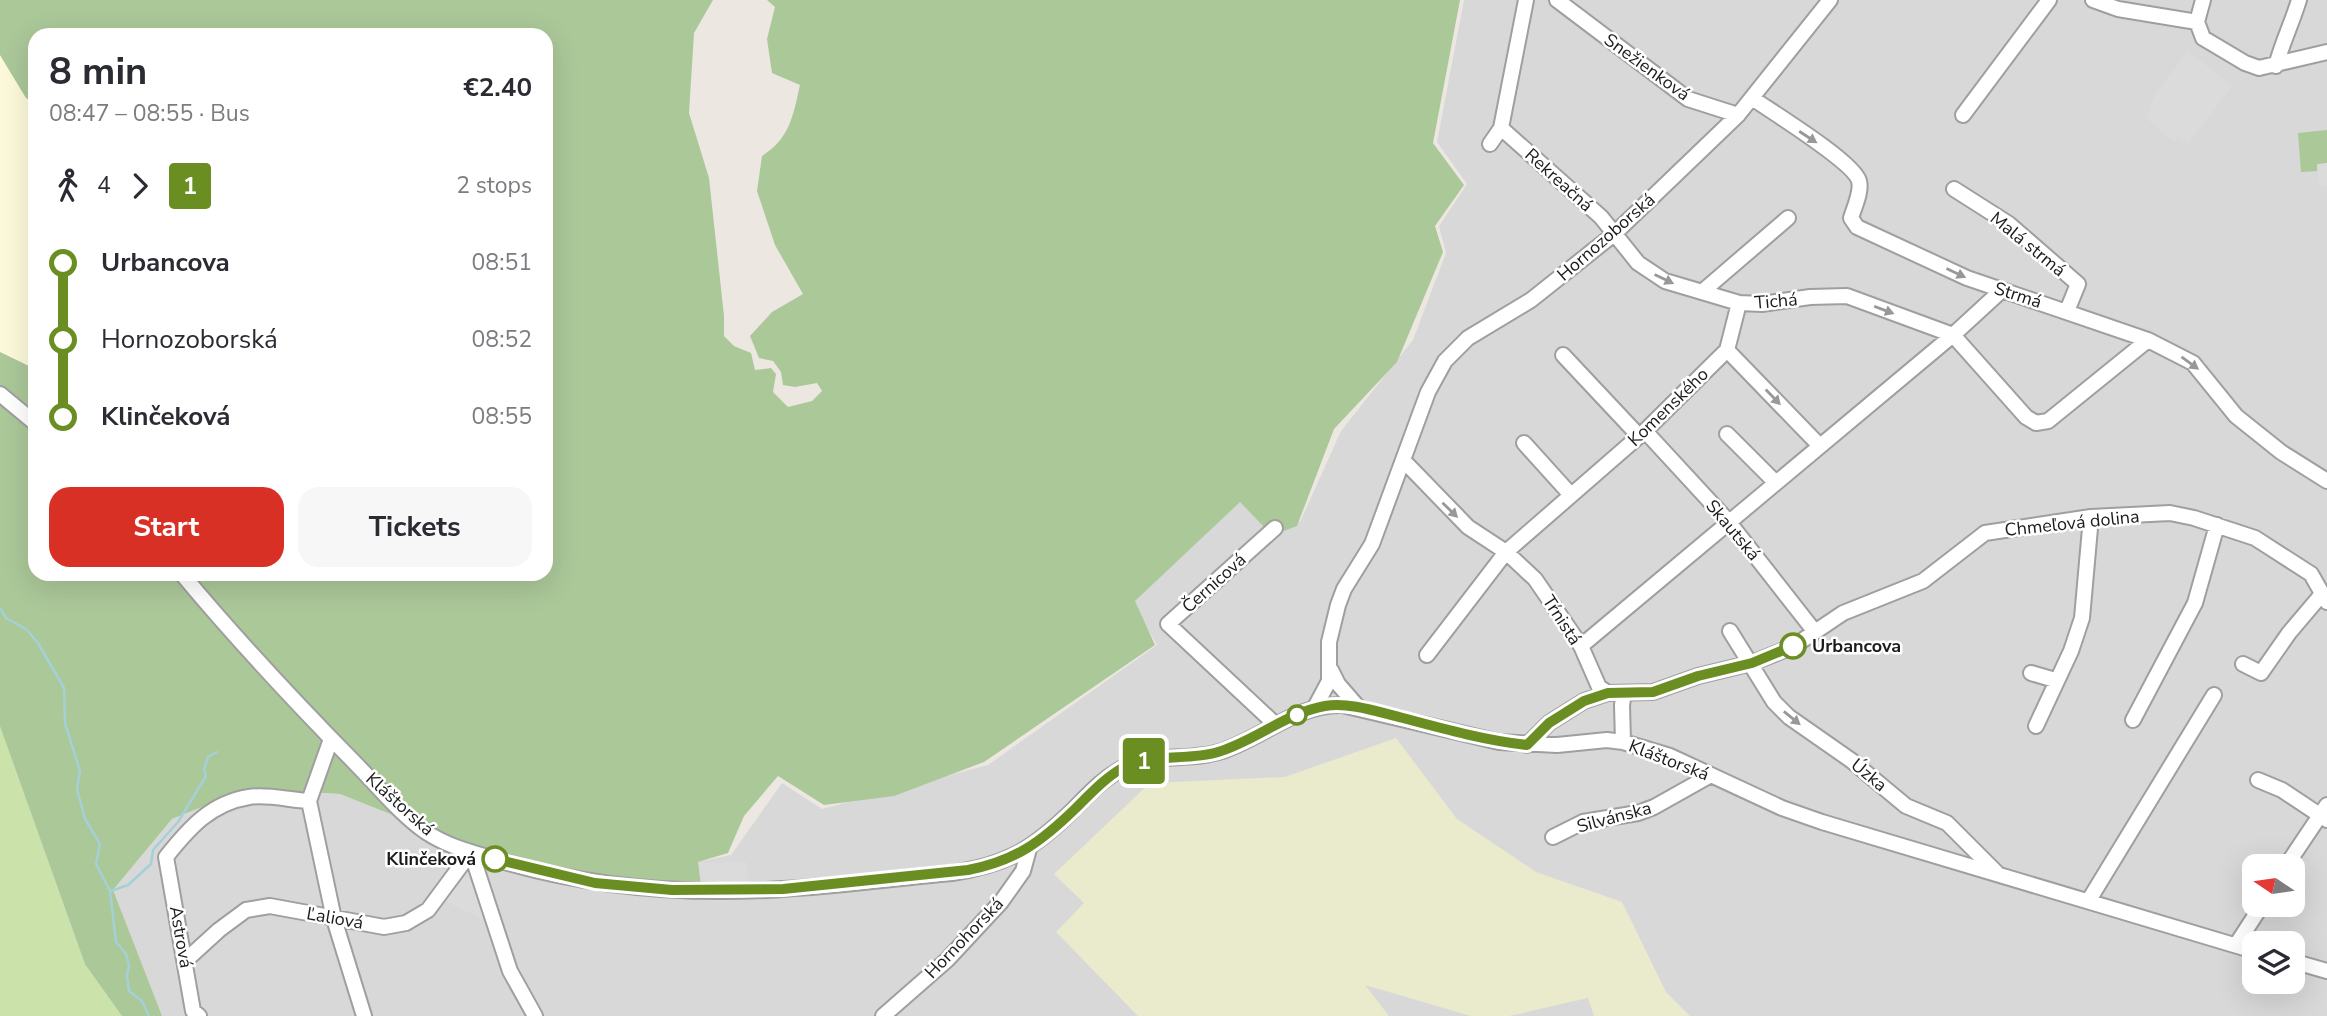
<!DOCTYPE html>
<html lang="en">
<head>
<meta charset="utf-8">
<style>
  :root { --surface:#fff; --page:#f7f7f7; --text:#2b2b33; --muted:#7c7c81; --accent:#d93025 }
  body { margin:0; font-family:"Nunito Sans",sans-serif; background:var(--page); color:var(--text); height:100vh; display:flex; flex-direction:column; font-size:26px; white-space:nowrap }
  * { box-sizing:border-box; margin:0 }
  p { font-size:23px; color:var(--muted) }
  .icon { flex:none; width:38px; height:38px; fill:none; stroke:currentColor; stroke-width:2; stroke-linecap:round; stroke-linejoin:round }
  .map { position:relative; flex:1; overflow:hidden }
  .drawer { position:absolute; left:28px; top:28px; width:525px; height:553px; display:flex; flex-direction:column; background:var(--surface); border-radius:21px; box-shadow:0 7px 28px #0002 }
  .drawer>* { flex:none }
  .badge { padding:0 14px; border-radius:5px; font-size:24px; line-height:46px }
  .needle { width:46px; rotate:283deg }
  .fabs { position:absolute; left:2242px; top:854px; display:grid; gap:14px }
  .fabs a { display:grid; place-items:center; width:63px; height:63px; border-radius:14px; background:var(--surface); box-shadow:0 7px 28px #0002; font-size:35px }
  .map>.badge { position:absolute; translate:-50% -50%; box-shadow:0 0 0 4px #fff }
  .legs { display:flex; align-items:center; gap:10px; height:77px; padding:0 21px; font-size:23px }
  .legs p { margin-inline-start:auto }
  .overview { display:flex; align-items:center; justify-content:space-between; height:119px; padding:0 21px }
  h1 { font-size:38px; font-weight:700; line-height:52px }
  .action { display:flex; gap:14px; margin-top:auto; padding:14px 21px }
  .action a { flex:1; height:80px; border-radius:21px; background:var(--accent); color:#fff; font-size:28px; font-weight:700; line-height:80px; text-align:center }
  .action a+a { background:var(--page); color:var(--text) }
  ul { padding:0 21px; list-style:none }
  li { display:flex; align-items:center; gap:24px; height:77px; font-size:26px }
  li i { display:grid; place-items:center; width:10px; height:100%; margin:0 9px; background:currentColor }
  li i::after { content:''; width:18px; height:18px; margin:-9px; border:5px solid; border-radius:50%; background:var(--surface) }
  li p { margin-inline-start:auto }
  li:first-child i { background:linear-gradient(#0000 50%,currentColor 0) }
  li:last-child i { background:linear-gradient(currentColor 50%,#0000 0) }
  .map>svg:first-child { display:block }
  .residential { fill:#d9d8d8; fill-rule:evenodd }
  .education { fill:#fcf9da }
  .farmland { fill:#eaeacd }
  .grass { fill:#cbe3aa }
  .forest { fill:#abc899 }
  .parking { fill:#dbdbdb }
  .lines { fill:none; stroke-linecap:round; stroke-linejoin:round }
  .stream { stroke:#a4d0d7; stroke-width:2.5 }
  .minor-casing { stroke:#9f9f9f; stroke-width:18 }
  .minor { stroke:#fff; stroke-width:14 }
  .oneway { fill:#989898 }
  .line-1-casing { stroke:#fff; stroke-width:16 }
  .line-1 { stroke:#6b8e23; stroke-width:10 }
  .stop-1-dot { fill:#fff; stroke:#6b8e23; stroke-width:3.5 }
  .labels { text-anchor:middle; stroke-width:5; stroke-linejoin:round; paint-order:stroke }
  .street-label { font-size:18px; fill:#1b1b1b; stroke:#fff }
  .stop-label { font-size:18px; font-weight:bold; fill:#1b1b1b; stroke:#fff; text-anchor:start }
</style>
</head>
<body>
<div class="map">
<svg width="2327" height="1016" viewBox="0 0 2327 1016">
  <rect width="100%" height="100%" fill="#ece7e1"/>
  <!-- residential -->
  <path class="residential" d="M1464,0H2327V1016H0V725L113,890L172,819L249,788L340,794L514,863L701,884L698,862L731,855L782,783L822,809L988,765L1157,645L1129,596L1250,484L1282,515L1300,522L1341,431L1413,340L1446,253L1439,226L1467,184L1437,142ZM2254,866H2292V905H2254ZM2254,943H2292V982H2254Z"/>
  <!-- education -->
  <path class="education" d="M0,55L26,98L35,103V369L0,352Z"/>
  <!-- farmland -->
  <path class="farmland" d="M1396,738L1457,819L1536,872L1622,902L1666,992L1690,1016H1594L1588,998L1509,1016H1471L1365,985L1389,1016H1138L1056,932L1084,903L1054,874L1150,783L1285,777Z"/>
  <!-- grass -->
  <path class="grass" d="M0,726L85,964L122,1016H0Z"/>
  <!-- forest -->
  <path class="forest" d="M0,0H713L694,33L689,113L709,178L724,316V336L734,346L751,353L755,370L771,368L776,374L773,392L788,407L812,401L822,391L817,383L795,387L783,385L781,372L773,361L759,358L750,336L772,312L803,294L775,245L757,191L762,156C790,138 793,116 800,85L772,73L767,39L775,7L767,0H1460L1433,143L1464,185L1435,226L1443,252L1397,362L1334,429L1297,526L1281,532L1273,522L1264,527L1240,502L1135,601L1155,645L984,762L894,796L824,805L778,776L744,816L728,853L698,862L701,885L631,884L514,863L340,794L249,788L172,819L113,890L162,1016H122L85,964L0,726V352L35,369V574H546V35H35V103L26,98L0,55Z
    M2327,130V163L2317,164V171L2301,172L2298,133Z"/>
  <!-- parking -->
  <path class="parking" d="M2188,51L2232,86L2188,144L2178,136L2174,142L2146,118L2156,93Z
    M2327,163V185L2319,186L2317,165Z
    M470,858L489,922L440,899Z
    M747,862L748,884L701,885L700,863Z"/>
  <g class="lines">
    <!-- stream -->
    <path class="stream" d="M0,608L6,618L26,629L38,643L64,688L65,723L80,771L77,789L85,819L100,844L96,864L110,891L116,942L126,954L129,965L127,976L129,991L142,1001L149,1016
      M111,891L128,885L151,864L153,850L178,822L206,776L204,769L208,757L217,752"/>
    <!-- minor casing -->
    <g class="minor-casing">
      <path id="minor" d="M1526,0L1501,128L1601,217L1638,263L1665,281L1739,303L1762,304L1810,297L1847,296L1953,335L2026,417L2036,423L2048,421L2148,340
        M1557,0L1688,99L1738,115
        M2093,0L2118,9L2197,22
        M2197,22L2203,38L2245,63L2259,68L2327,52
        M2197,22L2203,0
        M2276,66C2282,43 2292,23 2299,0
        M1752,98C1772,112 1854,162 1859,181C1862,191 1854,208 1851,218L1857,227L1967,278L2148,340L2193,363L2236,416L2281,452L2327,481
        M1963,115L2049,0
        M1490,144L1501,128
        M1954,189L2009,224L2078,284L2067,311
        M1703,291L1788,218
        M1727,350L1819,445
        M1563,355L1639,436
        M0,394L35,423
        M1645,431L1728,521L1815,632
        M1727,434L1775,482
        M1524,443L1571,495
        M1403,460L1468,527L1506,552L1535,579L1581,646L1599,687L1608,693
        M1275,528L1168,624L1276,725
        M182,574C237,640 294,701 354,762C377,785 399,813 426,832C450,848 478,854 505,862C595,888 690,895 783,889C840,886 896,878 952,873C1007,865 1033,849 1072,811C1088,795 1104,777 1125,767C1154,753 1189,761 1219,752C1261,739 1296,704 1342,705L1499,742L1557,745L1607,740L1623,742L1670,756L1782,808L1822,822L2254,951
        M1730,631L1774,702L1789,717L1852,761L1906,806L1947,823L1997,873
        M1581,646L1953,335L2002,290
        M1427,655L1506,552L1645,431L1727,350L1739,303
        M2243,664L2261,673L2289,633L2322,594
        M1331,670L1338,684L1358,707
        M2031,673L2055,680
        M1314,709L1329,681V642L1338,605L1344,589L1372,544L1428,392L1445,361L1468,338L1531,300L1614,234L1738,115L1830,0
        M2133,720L2195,603L2217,525
        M2036,726L2071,651L2082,618L2091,517
        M331,739L309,801L334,919L364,1016
        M1623,742L1622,705L1624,693
        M1527,745L1549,723L1584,701L1608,693L1653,692L1698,676L1752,663L1794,646L1843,613L1923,581L1985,533L2091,517L2170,513L2194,518L2255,538L2311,574L2327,602
        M2258,780L2282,790L2327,820
        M1553,837L1583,822L1638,813L1654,807L1711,775
        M471,852L510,971L535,1016
        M2286,866L2327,805
        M2089,900L2214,695
        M2236,945L2262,905
        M185,961L219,930L246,910L270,906L384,927L406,923L428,910L471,852
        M2292,961L2327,971
        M199,1016L193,1011L166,857C189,828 211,803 249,797C267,794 290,800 309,801
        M883,1016L947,960L1001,902L1023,871L1029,849"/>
    </g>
    <!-- minor -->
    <use href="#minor" class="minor"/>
  </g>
  <!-- one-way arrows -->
  <defs><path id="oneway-solid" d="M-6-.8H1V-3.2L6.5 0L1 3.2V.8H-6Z" transform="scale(1.75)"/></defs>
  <g class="oneway">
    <use href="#oneway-solid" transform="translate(1808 137) rotate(33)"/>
    <use href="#oneway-solid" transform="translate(1956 273) rotate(25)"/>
    <use href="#oneway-solid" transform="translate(1664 279) rotate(26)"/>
    <use href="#oneway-solid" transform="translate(1884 310) rotate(21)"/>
    <use href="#oneway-solid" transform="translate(2190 363) rotate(36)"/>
    <use href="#oneway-solid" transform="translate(1773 397) rotate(46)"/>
    <use href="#oneway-solid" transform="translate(1450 510) rotate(44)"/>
    <use href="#oneway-solid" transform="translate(1792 718) rotate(39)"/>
  </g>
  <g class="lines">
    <!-- line-1 casing -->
    <g class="line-1-casing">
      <path id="line-1" d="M495,859L595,883L672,890L783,889L968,870C1016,861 1042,841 1076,808C1091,793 1106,777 1124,767C1153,753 1188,761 1218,752C1255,741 1286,713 1325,706C1350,702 1378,712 1403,718C1444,729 1484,740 1527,745L1549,723L1584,701L1608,693L1653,692L1698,676L1752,663L1793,646"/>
    </g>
    <!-- line-1 -->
    <use href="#line-1" class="line-1"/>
  </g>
  <!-- markers -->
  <g class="stop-1-dot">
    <circle cx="1793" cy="646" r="12"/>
    <circle cx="1297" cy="715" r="9"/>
    <circle cx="495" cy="859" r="12"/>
  </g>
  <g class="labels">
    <!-- street labels -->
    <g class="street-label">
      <text transform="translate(1647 67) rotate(36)" y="6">Snežienková</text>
      <text transform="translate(1559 180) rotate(42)" y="6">Rekreačná</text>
      <text transform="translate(1606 237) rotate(-41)" y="6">Hornozoborská</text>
      <text transform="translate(2028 244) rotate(39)" y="6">Malá strmá</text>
      <text transform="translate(2018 295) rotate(18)" y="6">Strmá</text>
      <text transform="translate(1776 301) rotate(-5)" y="6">Tichá</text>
      <text transform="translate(1668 407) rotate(-44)" y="6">Komenského</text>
      <text transform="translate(2072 523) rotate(-6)" y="6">Chmeľová dolina</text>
      <text transform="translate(1733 530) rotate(50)" y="6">Skautská</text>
      <text transform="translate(1214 583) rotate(-42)" y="6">Černicová</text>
      <text transform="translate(1562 620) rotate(57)" y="6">Tŕnistá</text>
      <text transform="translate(1669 760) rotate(21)" y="6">Kláštorská</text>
      <text transform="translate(1869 775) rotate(39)" y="6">Úzka</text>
      <text transform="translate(400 804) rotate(42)" y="6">Kláštorská</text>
      <text transform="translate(1614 817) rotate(-15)" y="6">Silvánska</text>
      <text transform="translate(335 918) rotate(10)" y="6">Ľaliová</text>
      <text transform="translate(181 937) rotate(80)" y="6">Astrová</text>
      <text transform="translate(964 938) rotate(-46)" y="6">Hornohorská</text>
    </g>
    <!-- stop labels -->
    <g class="stop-label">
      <text x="1812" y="652">Urbancova</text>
      <text x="476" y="865" text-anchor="end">Klinčeková</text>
    </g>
  </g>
</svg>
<div class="fabs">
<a><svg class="needle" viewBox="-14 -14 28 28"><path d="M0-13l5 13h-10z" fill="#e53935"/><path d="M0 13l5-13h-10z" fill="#7c7c81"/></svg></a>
<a><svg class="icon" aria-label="layers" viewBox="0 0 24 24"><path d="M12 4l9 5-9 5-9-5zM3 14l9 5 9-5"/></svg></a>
</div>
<b class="badge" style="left:1144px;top:761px;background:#6b8e23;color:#fff">1</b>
<section class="drawer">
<div class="overview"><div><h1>8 min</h1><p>08:47 – 08:55 · Bus</p></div><b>€2.40</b></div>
<div class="legs"><svg class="icon" aria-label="walk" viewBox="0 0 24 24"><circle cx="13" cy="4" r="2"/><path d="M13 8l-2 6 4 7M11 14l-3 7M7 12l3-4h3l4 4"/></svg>4<svg class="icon" aria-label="forward" viewBox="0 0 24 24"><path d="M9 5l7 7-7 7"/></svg><b class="badge" style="background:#6b8e23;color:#fff">1</b><p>2 stops</p></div>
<ul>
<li><i style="color:#6b8e23"></i><b>Urbancova</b><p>08:51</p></li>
<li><i style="color:#6b8e23"></i><span>Hornozoborská</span><p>08:52</p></li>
<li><i style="color:#6b8e23"></i><b>Klinčeková</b><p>08:55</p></li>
</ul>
<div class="action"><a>Start</a><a>Tickets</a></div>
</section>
</div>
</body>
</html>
